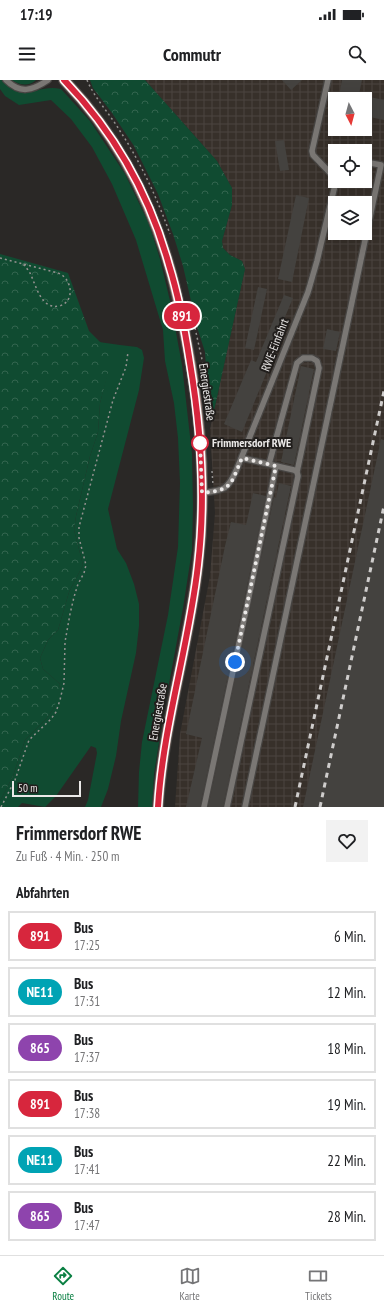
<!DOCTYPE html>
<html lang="de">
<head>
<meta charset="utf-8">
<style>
  :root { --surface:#fff; --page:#f2f2f2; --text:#202124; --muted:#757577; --line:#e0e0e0; --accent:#0b8043 }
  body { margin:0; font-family:"PT Sans Narrow",sans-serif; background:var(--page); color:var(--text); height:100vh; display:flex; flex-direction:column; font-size:15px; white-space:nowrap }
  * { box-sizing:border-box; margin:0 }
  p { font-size:13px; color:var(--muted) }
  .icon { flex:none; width:22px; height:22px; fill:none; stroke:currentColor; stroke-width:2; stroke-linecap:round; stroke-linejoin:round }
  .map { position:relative; height:727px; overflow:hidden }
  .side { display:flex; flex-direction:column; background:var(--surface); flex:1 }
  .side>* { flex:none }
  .badge { padding:0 8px; border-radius:13px; font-size:14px; line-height:26px }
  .needle { width:26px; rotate:174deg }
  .tools { position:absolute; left:328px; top:12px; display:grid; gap:8px }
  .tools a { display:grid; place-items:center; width:44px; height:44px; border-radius:0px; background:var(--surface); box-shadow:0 4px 16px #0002; font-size:20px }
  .scale { position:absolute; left:12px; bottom:10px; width:69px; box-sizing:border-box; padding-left:4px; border:2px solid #ebe9e8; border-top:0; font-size:11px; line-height:14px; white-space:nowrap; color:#ebe9e8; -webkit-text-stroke:3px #211e1c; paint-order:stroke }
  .you { position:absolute; width:20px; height:20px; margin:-10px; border:3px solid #fff; border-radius:50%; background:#1a73e8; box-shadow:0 0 0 6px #1a73e833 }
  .map>.badge { position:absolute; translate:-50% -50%; box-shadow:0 0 0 2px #fff }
  h2 { padding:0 16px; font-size:15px; line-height:36px }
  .round { display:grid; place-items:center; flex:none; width:42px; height:42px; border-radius:0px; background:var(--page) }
  .summary { display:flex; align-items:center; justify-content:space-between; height:68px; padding:0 16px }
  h1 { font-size:19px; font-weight:700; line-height:30px }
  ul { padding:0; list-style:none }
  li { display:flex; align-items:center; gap:12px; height:50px; margin:0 8px 6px; padding:0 8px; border:2px solid var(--line); border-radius:0px }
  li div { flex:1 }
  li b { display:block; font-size:15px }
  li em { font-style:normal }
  li .badge { min-width:44px; font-weight:700; text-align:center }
  .status { display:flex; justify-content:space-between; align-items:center; height:28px; padding:0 20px; background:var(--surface); direction:ltr }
  .status svg { height:11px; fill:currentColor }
  header { display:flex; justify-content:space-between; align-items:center; height:52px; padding:0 16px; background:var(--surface); font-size:18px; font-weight:700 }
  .tab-bar { display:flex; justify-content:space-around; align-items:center; height:56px; border-top:1px solid var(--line); background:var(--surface); font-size:11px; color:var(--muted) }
  .tab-bar a { display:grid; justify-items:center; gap:2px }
  .tab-bar .selected { color:var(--accent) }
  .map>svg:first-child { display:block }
  .industrial { fill:url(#industrial-grid); fill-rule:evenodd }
  .grass { fill:#104b31 }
  .forest { fill:url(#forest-crowns) }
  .building { fill:#44423f }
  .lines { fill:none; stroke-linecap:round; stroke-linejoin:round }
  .lane-casing { stroke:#474543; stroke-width:8 }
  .secondary-casing { stroke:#474543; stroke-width:12 }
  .path { stroke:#949290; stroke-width:1.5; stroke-dasharray:2 3; stroke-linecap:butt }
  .lane { stroke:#7a7774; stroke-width:5.5 }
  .secondary { stroke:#9f837c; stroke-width:10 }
  .rail { stroke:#cfcdcc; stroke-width:3; stroke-dasharray:5 5; stroke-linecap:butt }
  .line-casing { stroke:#fff; stroke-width:9 }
  .line { stroke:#d7263d; stroke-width:6 }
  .walk { stroke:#ebe9e8; stroke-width:4; stroke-dasharray:0 7.2 }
  .stop-dot { fill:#fff; stroke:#d7263d; stroke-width:2 }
  .labels { text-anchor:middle; stroke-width:4; stroke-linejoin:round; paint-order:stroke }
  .street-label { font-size:12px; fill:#ebe9e8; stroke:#211e1c }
  .stop-label { font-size:12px; font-weight:bold; fill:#ebe9e8; stroke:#211e1c; text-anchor:start }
</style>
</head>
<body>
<div class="status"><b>17:19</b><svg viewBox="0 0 49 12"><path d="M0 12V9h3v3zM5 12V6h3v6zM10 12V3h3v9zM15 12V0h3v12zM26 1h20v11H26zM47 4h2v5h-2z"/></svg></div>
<header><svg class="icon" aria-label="menu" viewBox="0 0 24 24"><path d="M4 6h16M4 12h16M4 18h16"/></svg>Commutr<svg class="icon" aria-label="search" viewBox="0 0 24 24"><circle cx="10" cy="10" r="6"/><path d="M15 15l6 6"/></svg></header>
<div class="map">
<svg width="384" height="727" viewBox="0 0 384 727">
  <defs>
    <pattern id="industrial-grid" width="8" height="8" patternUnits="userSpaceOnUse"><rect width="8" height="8" fill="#37302a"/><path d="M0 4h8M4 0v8" fill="none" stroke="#4a443f"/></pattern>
    <pattern id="forest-crowns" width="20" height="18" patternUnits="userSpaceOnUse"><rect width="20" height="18" fill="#104b31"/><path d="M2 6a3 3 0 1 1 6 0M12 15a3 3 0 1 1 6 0" fill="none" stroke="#33654f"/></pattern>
  </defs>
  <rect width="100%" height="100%" fill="#2a2826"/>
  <!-- industrial -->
  <path class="industrial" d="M145,0H384V727H175L180,654L210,496L215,433L210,349L245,189L242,181L230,175L223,168L222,161L232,125V108L217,81ZM335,19H365V49H335ZM335,71H365V101H335ZM335,123H365V153H335Z"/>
  <!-- grass -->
  <path class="grass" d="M0,0H2C25,25 37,3 61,9L90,41L125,94L149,144L160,179L171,225L182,285L192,374L193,426L192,470L183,528L164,631L154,694L152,727H138L139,692L142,662L168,535L178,467L180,403L178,358L174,323L165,281L163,250L136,160L112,104L92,67L71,39L51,20L19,25L5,16L0,9Z
    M11,0H36C29,7 19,5 11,0Z
    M99,262L120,265L137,267L142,270L144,278L139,310L108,429L117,469L126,483L134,504L139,524V546L136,573L121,641L116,676L108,709L101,727H85L88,720L97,673L96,668L91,666L56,716L45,727L22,723L18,727H0V721L13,696L25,660L46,639L54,628L60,604L43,589L40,578L48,560L58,550L69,512L83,485L74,450L76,436L90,376L98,352L100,323L112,275Z"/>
  <!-- forest -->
  <path class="forest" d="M90,0H145L217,81L232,108V125L222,161L223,168L230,175L242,181L245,189L212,340L209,334L205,272L197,247L183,186L173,154L158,114L134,66L112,33L93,8Z
    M0,174L68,193L89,251L113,275L100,323L98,352L90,376L76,436L74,450L83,485L69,512L58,550L48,560L40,578L43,589L60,604L58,616L54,628L46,639L25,660L13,696L0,721Z"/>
  <!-- building -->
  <path class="building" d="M282,0H302L291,10Z
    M342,0H362L358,19L339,16Z
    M365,16L384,20V40L365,36Z
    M284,60L289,90L280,91L275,61Z
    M296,115L309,118L292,202L278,199Z
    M258,207L267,209L254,270L245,268Z
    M284,215L293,218L269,275L273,277L242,352L224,344L251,280L256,282Z
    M327,249L340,252L336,271L323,269Z
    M301,286L314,289L294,385L281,382Z
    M381,359L384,360V727H303Z
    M279,403L291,406L223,727H208L274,417L276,418Z
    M253,413L266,416L247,506L200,727H186L202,658L186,654L225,466L231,442L246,445Z"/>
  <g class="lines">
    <!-- lane casing -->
    <g class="lane-casing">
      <path id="lane" d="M6,0C20,14 32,11 48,0
        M328,0L312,71L313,75L335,98
        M269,384L297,283L303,278H312L317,281L319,288L297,392
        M202,413C223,410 227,411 236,391L308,212L317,181L336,101
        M204,727L251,507L276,386
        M227,727L298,396L297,392L294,390L242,378
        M245,727L381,85L365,82"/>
    </g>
    <!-- secondary casing -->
    <g class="secondary-casing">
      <path id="secondary" d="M64,0C114,52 149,116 169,185C179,218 185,252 191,286C202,351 206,419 198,485C189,566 163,645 158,727"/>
    </g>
    <!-- path -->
    <path class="path" d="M87,0C95,19 110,34 120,51C141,83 157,118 170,154
      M0,178L58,193C72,198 76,222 59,226C41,230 36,205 30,193C28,190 26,187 23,184
      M195,248L203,284L205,305
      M212,391L213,405
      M1,727L15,700L29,660L51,639L56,632L60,620L64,603L65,562L70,534L74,517L78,504L84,493L86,485L79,458V447L113,320L126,287L128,272"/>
    <!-- lane -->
    <use href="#lane" class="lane"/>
    <!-- secondary -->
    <use href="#secondary" class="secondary"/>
    <!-- rail -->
    <path class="rail" d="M295,727L384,311
      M320,727L384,426"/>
  </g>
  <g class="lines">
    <!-- line casing -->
    <g class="line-casing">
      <path id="line" d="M64,0C114,52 150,116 169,185C179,217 185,250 190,283C201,349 206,418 198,485C189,566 163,645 158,727"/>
    </g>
    <!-- line -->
    <use href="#line" class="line"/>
    <!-- walk -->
    <path class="walk" d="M200,363V362L202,413C233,410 230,405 242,378L276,386L235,582"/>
  </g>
  <!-- markers -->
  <circle class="stop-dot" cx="200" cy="363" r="8"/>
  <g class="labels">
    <!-- street labels -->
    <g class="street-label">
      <text transform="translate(275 265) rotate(-69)" y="4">RWE-Einfahrt</text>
      <text transform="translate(207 312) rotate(82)" y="4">Energiestraße</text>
      <text transform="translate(158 632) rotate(-80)" y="4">Energiestraße</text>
    </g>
    <!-- stop labels -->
    <g class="stop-label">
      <text x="212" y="367">Frimmersdorf RWE</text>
    </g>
  </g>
</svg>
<div class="tools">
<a><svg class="needle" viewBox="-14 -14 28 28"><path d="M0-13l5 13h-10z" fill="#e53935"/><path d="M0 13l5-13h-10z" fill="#757577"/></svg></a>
<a><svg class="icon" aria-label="locate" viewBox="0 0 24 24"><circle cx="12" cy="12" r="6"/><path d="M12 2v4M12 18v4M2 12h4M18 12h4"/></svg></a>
<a><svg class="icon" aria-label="layers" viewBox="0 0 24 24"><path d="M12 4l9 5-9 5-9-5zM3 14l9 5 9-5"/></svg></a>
</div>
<div class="scale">50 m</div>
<div class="you" style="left:235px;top:582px"></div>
<b class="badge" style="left:182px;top:236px;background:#d7263d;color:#fff">891</b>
</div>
<section class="side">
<div class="summary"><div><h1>Frimmersdorf RWE</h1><p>Zu Fuß · 4 Min. · 250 m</p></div><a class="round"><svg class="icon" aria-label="heart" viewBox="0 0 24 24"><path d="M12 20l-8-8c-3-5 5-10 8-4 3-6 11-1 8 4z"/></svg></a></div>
<h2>Abfahrten</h2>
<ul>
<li><span class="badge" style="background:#d7263d;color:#fff">891</span><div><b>Bus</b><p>17:25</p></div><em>6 Min.</em></li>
<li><span class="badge" style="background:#00a3b4;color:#fff">NE11</span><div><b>Bus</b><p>17:31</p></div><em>12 Min.</em></li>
<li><span class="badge" style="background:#8e44ad;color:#fff">865</span><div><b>Bus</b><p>17:37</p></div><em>18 Min.</em></li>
<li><span class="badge" style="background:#d7263d;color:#fff">891</span><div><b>Bus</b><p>17:38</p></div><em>19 Min.</em></li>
<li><span class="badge" style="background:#00a3b4;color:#fff">NE11</span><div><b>Bus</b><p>17:41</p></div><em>22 Min.</em></li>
<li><span class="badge" style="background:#8e44ad;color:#fff">865</span><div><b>Bus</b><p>17:47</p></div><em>28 Min.</em></li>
</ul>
</section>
<nav class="tab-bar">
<a class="selected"><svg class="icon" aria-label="directions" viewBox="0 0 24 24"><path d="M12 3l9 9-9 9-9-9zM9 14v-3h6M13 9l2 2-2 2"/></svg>Route</a>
<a><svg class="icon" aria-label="map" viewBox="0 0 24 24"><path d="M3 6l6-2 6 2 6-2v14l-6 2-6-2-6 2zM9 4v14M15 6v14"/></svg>Karte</a>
<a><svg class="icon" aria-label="tickets" viewBox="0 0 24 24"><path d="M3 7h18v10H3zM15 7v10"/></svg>Tickets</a>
</nav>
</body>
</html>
